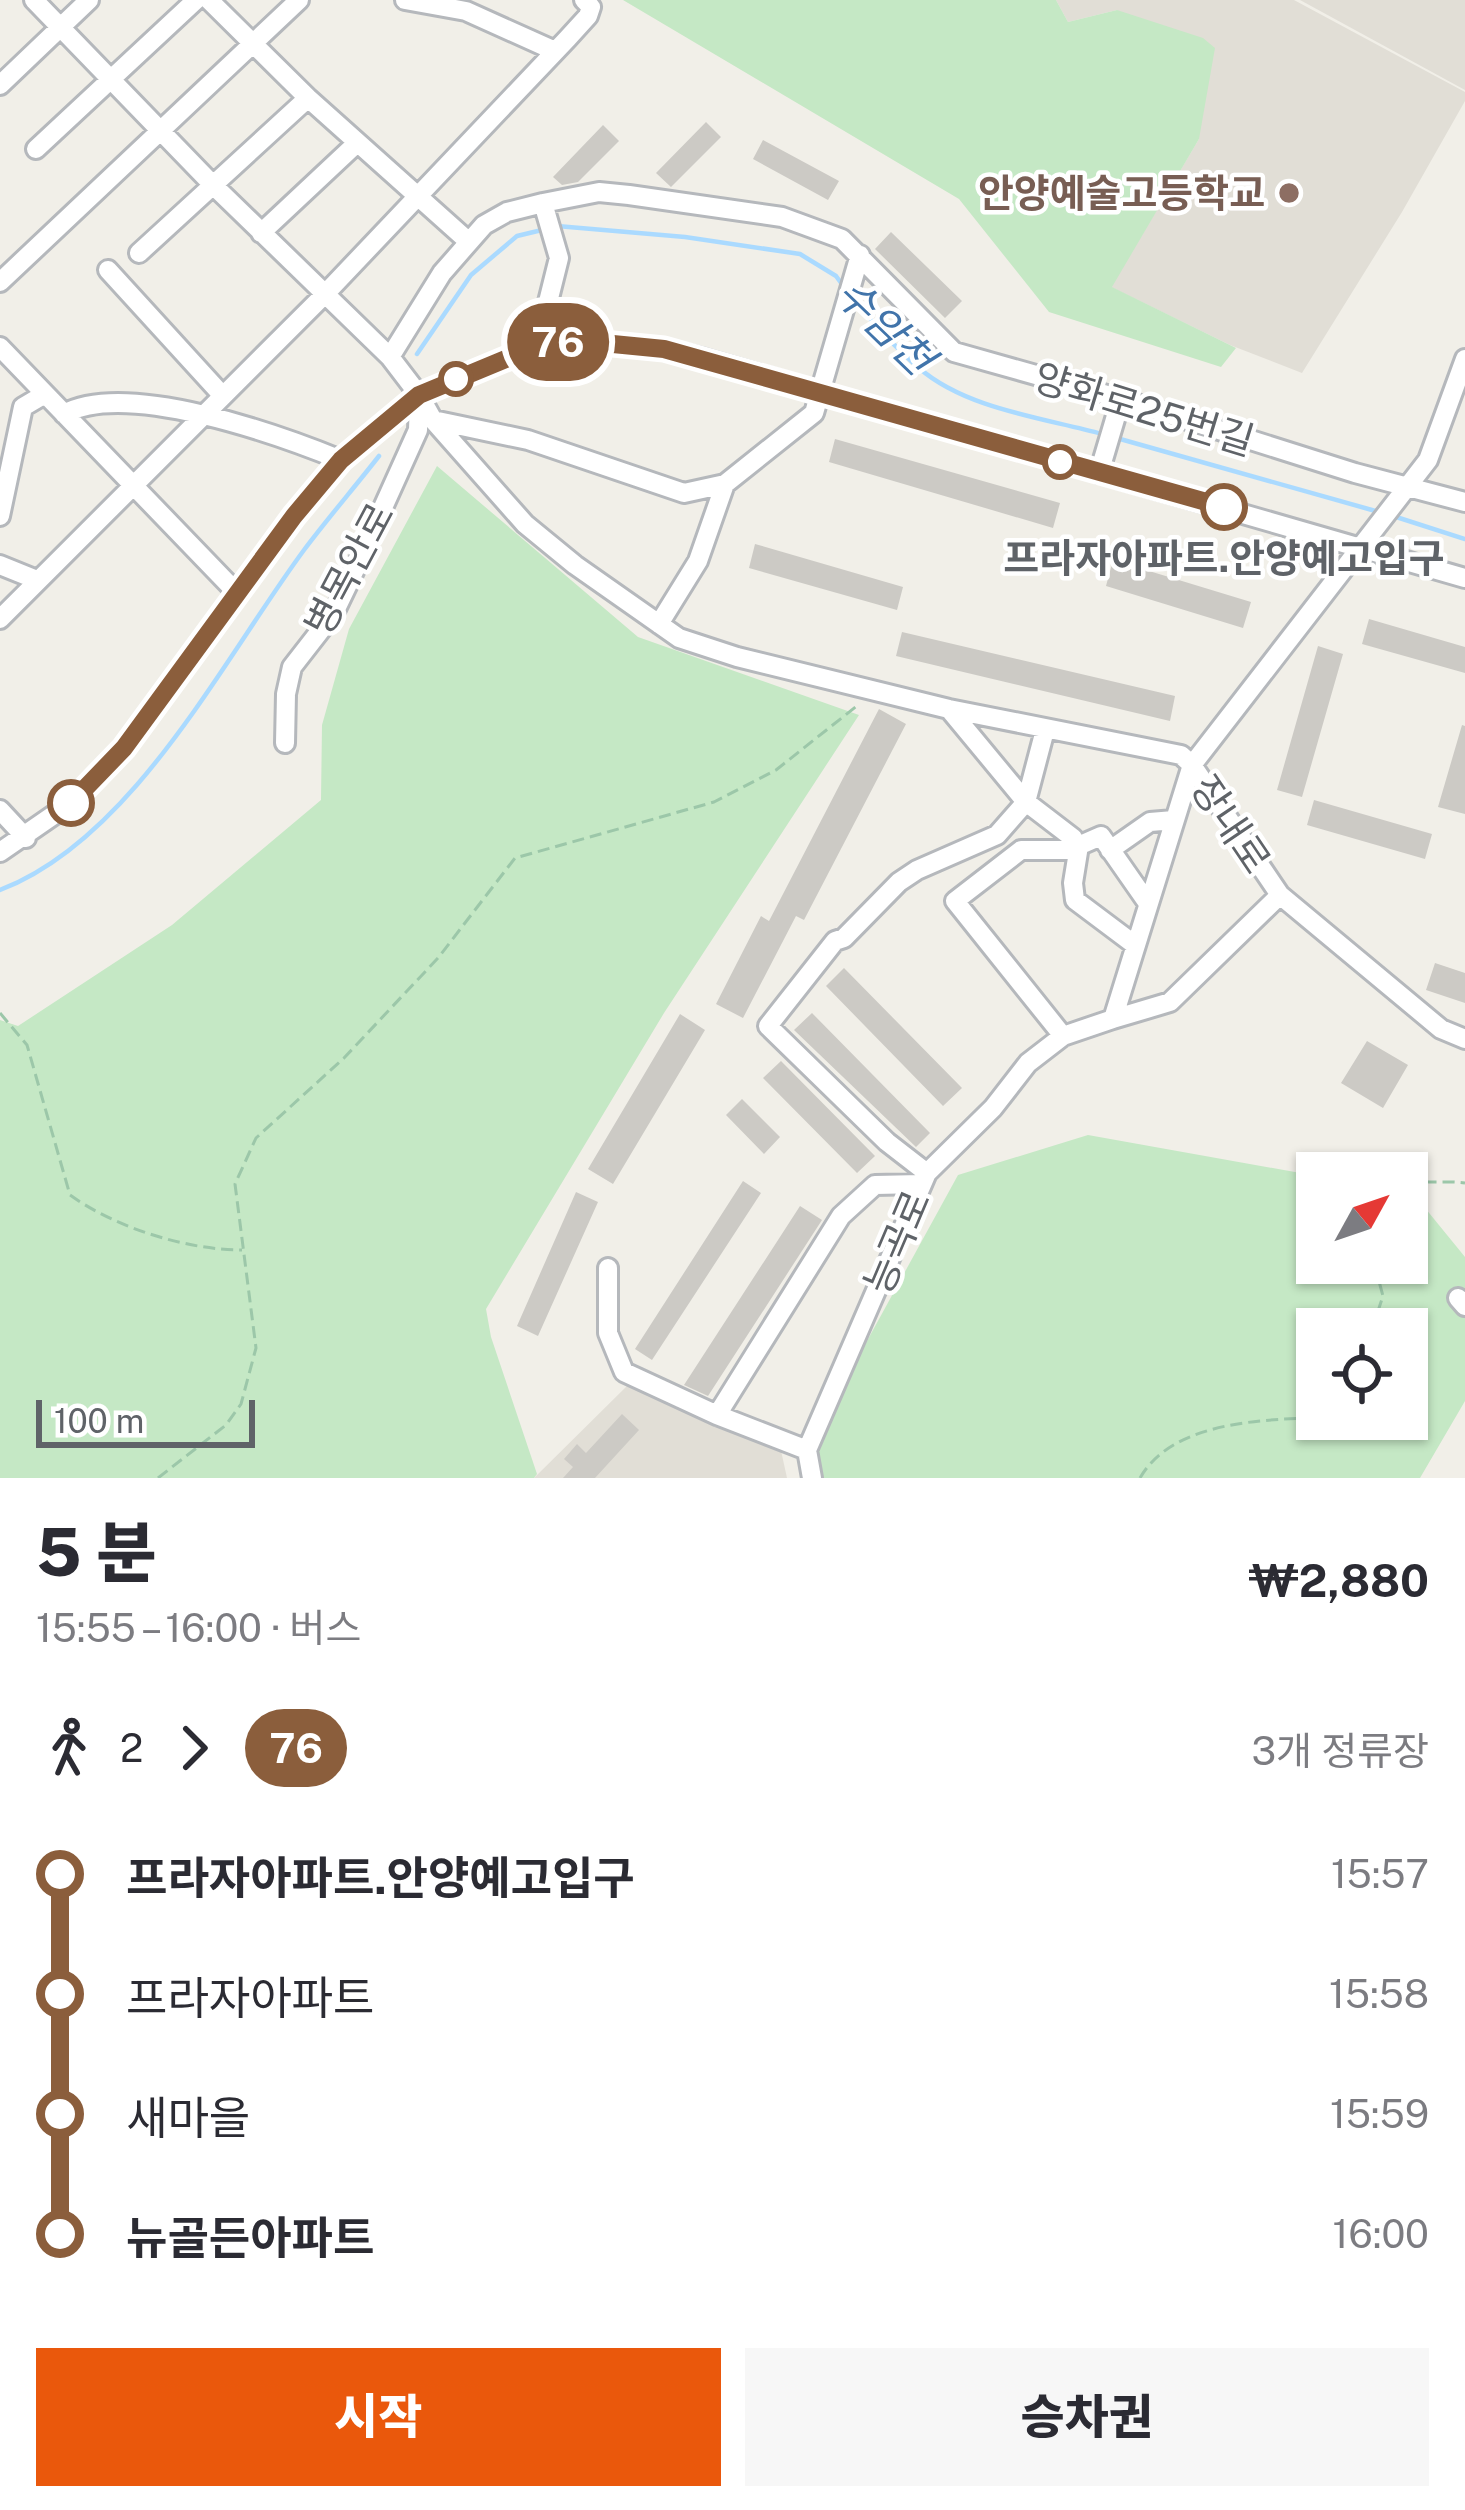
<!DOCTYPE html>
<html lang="ko">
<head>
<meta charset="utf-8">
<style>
  :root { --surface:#fff; --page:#f7f7f7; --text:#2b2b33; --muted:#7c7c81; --accent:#ea580c }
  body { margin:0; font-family:"Public Sans","Noto Sans KR",sans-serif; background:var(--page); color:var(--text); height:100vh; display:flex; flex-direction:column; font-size:45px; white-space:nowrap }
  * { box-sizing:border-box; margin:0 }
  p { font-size:39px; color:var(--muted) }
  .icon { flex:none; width:66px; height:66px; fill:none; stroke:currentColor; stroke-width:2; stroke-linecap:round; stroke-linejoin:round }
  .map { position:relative; height:1478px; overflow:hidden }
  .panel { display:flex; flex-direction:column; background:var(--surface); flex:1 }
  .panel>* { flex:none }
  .badge { padding:0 24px; border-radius:39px; font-size:42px; line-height:78px }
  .needle { width:78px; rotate:50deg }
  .controls { position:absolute; left:1296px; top:1152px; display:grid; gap:24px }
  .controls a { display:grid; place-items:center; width:132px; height:132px; border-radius:0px; background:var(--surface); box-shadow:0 3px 9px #0004; font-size:60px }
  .scale { position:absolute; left:36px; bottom:30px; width:219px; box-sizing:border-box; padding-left:12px; border:6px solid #5f6368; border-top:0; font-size:33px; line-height:42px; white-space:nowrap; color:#5f6368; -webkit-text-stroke:9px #fff; paint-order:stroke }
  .map>.badge { position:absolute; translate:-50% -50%; box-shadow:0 0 0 6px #fff }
  .legs { display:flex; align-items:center; gap:18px; height:132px; padding:0 36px; font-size:39px }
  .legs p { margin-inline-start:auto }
  .summary { display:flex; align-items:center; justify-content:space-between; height:204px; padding:0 36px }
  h1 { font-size:66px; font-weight:800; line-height:90px }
  .primary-button { display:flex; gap:24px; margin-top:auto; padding:24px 36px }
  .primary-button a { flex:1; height:138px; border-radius:0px; background:var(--accent); color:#fff; font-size:48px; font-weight:800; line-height:138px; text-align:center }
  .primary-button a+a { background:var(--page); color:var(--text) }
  ul { padding:0 36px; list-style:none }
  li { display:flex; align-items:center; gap:42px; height:120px; font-size:45px }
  li i { display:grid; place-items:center; width:18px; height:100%; margin:0 15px; background:currentColor }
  li i::after { content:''; width:30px; height:30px; margin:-15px; border:9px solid; border-radius:50%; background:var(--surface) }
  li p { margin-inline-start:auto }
  li:first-child i { background:linear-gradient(#0000 50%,currentColor 0) }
  li:last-child i { background:linear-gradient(currentColor 50%,#0000 0) }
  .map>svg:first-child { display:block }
  .education { fill:#e1ded6 }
  .green { fill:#c5e8c5; fill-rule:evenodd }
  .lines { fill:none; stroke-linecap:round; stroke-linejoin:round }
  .stream { stroke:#aadaff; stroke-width:4.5 }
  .building { fill:#cccac5 }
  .minor-casing { stroke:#b5b8bc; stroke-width:24 }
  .path { stroke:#9cc7a9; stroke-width:3; stroke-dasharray:12 6; stroke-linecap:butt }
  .minor { stroke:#fff; stroke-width:18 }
  .line-1-casing { stroke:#fff; stroke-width:27 }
  .line-1 { stroke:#8b5e3c; stroke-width:18 }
  .education-dot { fill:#8d6e63; stroke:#fff; stroke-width:4.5 }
  .stop-1-dot { fill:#fff; stroke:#8b5e3c; stroke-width:6 }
  .labels { text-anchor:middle; stroke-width:9; stroke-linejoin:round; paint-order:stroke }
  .education-label { font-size:39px; font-weight:bold; fill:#785e54; stroke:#fff; text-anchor:end }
  .street-label { font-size:39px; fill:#5f6368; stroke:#fff }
  .stop-label { font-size:39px; font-weight:bold; fill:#5f6368; stroke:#fff }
  .water-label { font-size:42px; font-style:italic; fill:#4174aa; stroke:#fff }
</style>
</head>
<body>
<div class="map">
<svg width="1465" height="1478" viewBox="0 0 1465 1478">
  <rect width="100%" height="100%" fill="#f1efe8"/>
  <!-- education -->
  <path class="education" d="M1056,0H1294L1465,92V101L1402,212L1302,373L1230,345L1111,287L1199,139L1117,10L1068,22Z
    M1300,0H1465V90Z
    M630,1383L780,1446L787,1478H534Z"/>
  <!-- green -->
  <path class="green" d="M623,0H1056L1068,22L1117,10L1203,38L1215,48L1199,139L1112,287L1236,348L1221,367L1049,312L959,199Z
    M437,466L638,637L859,715L664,1013L486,1309L491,1337L537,1474L534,1478H0V1020L18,1026L172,925L321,800L322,725L349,629Z
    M1088,1135L1317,1176V1263H1407V1192H1412L1465,1257V1401L1420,1478H815L822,1423L958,1175ZM1317,1329H1407V1419H1317Z"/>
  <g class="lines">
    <!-- stream -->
    <path class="stream" d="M557,226L685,237L800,254L836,276L844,287
      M855,301C874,324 897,349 919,368C966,409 1044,418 1102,434
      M417,354L471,275L517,236L546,229
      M1113,437L1379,512
      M1390,515L1465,539
      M0,890C133,839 222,661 304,550C328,518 354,488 379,456"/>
  </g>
  <!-- building -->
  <path class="building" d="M706,122L721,137L671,187L656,173Z
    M603,125L619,141L578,182L562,185L553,177Z
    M763,140L839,181L828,200L753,159Z
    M891,232L962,301L945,318L875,249Z
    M835,439L1060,503L1053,528L829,462Z
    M755,544L903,587L897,610L749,568Z
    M1113,560L1251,602L1243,628L1106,586Z
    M1369,619L1465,647V673L1362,644Z
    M902,632L1175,696L1170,721L896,656Z
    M1318,646L1343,654L1302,797L1277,790Z
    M879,709L906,724L804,920L796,916L743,1018L716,1004L761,916L769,921Z
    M1462,725L1465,726V814L1438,807Z
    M1314,800L1432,834L1425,859L1307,825Z
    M1435,963L1465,973V1003L1426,990Z
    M844,968L962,1088L943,1106L826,986Z
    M812,1013L930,1133L916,1147L794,1030Z
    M680,1014L705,1030L613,1184L588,1169Z
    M1367,1041L1408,1065L1383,1108L1341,1083Z
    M781,1061L875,1156L857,1173L763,1078Z
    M742,1099L780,1137L764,1154L726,1115Z
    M743,1181L761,1193L652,1360L635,1349Z
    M576,1192L598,1202L538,1336L517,1326Z
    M800,1206L822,1220L708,1396L684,1385Z
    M622,1414L639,1430L595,1478H563L573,1467L564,1459L577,1444L586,1453Z"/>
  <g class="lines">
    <!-- minor casing -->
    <g class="minor-casing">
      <path id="minor" d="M34,0L213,185L390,357L419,395L433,420L525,524L575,565L679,638L737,657L949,709L1181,755L1192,765L1280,895L1441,1029L1465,1039
        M209,0L308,98L469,242
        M405,0L466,11L555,51
        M0,85L89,0
        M36,149L196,0
        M261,233L357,143
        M139,253L308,98
        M108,270L223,396
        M0,282L299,0
        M537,346L559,258L543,203
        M0,347L237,593
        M390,357L442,273L484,225L507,212L543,203L599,192L629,195L782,217L842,239L954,352L1121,399L1355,473L1465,502
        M64,414C126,380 277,434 341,460
        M433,420L528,440L684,493L725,484L814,413L860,255
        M1099,473L1121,399
        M0,516L23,407L45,394
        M0,565L37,580
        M0,619L326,293L568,38L588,16L591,7L584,0
        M659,624L698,561L725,484
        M949,709L1026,802L1073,838L1078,852L1073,883L1075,900L1135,945
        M285,743L286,694L292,667L334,613L358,563L418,430L419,400
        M0,810L26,838
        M1110,850L1150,822L1174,820
        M0,852L71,803L124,748L294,516L341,460L419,395L537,346L572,340L664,349L705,359L1465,578
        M1113,1019L1170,1002L1280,895
        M1063,1036L955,901L1021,850H1069L1101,836L1147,902
        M927,1173L887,1142L768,1026L835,941L844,938L899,882L917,870L997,835L1026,802L1045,730
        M608,1268V1333L624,1372L717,1415L807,1450
        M1458,1298L1465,1306
        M717,1415L841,1216L875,1185L921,1184
        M812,1478L807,1450L927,1173L993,1108L1028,1063L1063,1036L1113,1019L1192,765L1428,460L1465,359"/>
    </g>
    <!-- path -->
    <path class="path" d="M0,1013L27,1045L70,1195C116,1228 187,1250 242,1250
      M1370,1173L1378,1165L1396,1173
      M1407,1178C1423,1185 1446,1180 1465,1183
      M1372,1329L1383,1296L1374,1263
      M158,1478L226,1425L241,1404L256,1348L235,1184L256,1138L344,1058L438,958L515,858L714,802L776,770L858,705
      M1140,1478C1171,1424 1254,1420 1309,1418L1317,1409"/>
    <!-- minor -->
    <use href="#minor" class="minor"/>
  </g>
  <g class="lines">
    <!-- line-1 casing -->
    <g class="line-1-casing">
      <path id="line-1" d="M71,803L124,748L294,516L341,460L419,395L537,346L572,340L664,349L1224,507"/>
    </g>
    <!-- line-1 -->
    <use href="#line-1" class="line-1"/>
  </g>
  <!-- markers -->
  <circle class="education-dot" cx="1289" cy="193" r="12"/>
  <g class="stop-1-dot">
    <circle cx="456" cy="379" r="15"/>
    <circle cx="1060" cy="462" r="15"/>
    <circle cx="1224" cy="507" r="21"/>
    <circle cx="71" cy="803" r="21"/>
  </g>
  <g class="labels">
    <!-- education labels -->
    <g class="education-label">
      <text x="1265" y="207">안양예술고등학교</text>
    </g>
    <!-- street labels -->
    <g class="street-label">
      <text transform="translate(1144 409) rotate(17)" y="14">양화로25번길</text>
      <text transform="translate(349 569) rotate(-62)" y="14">병목안로</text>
      <text transform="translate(1231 824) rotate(56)" y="14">장내로</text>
      <text transform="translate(897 1242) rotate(-67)" y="14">능곡로</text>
    </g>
    <!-- stop labels -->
    <g class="stop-label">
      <text x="1224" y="572">프라자아파트.안양예고입구</text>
    </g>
    <!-- water labels -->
    <g class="water-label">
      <text transform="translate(885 326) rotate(44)" y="15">수암천</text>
    </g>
  </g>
</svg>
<div class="controls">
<a><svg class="needle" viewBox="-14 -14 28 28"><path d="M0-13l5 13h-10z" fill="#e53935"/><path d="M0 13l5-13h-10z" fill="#7c7c81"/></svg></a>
<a><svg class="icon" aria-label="locate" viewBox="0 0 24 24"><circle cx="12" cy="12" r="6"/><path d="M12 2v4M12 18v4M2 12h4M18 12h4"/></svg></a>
</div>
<div class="scale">100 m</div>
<b class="badge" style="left:558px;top:342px;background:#8b5e3c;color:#fff">76</b>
</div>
<section class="panel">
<div class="summary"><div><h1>5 분</h1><p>15:55 – 16:00 · 버스</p></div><b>₩2,880</b></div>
<div class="legs"><svg class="icon" aria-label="walk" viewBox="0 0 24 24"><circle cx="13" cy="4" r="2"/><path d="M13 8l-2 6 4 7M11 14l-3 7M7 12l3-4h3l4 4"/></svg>2<svg class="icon" aria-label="forward" viewBox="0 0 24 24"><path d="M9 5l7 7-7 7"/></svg><b class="badge" style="background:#8b5e3c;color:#fff">76</b><p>3개 정류장</p></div>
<ul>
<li><i style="color:#8b5e3c"></i><b>프라자아파트.안양예고입구</b><p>15:57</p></li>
<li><i style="color:#8b5e3c"></i><span>프라자아파트</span><p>15:58</p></li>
<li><i style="color:#8b5e3c"></i><span>새마을</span><p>15:59</p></li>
<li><i style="color:#8b5e3c"></i><b>뉴골든아파트</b><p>16:00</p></li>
</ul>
<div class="primary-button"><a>시작</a><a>승차권</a></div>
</section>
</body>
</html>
